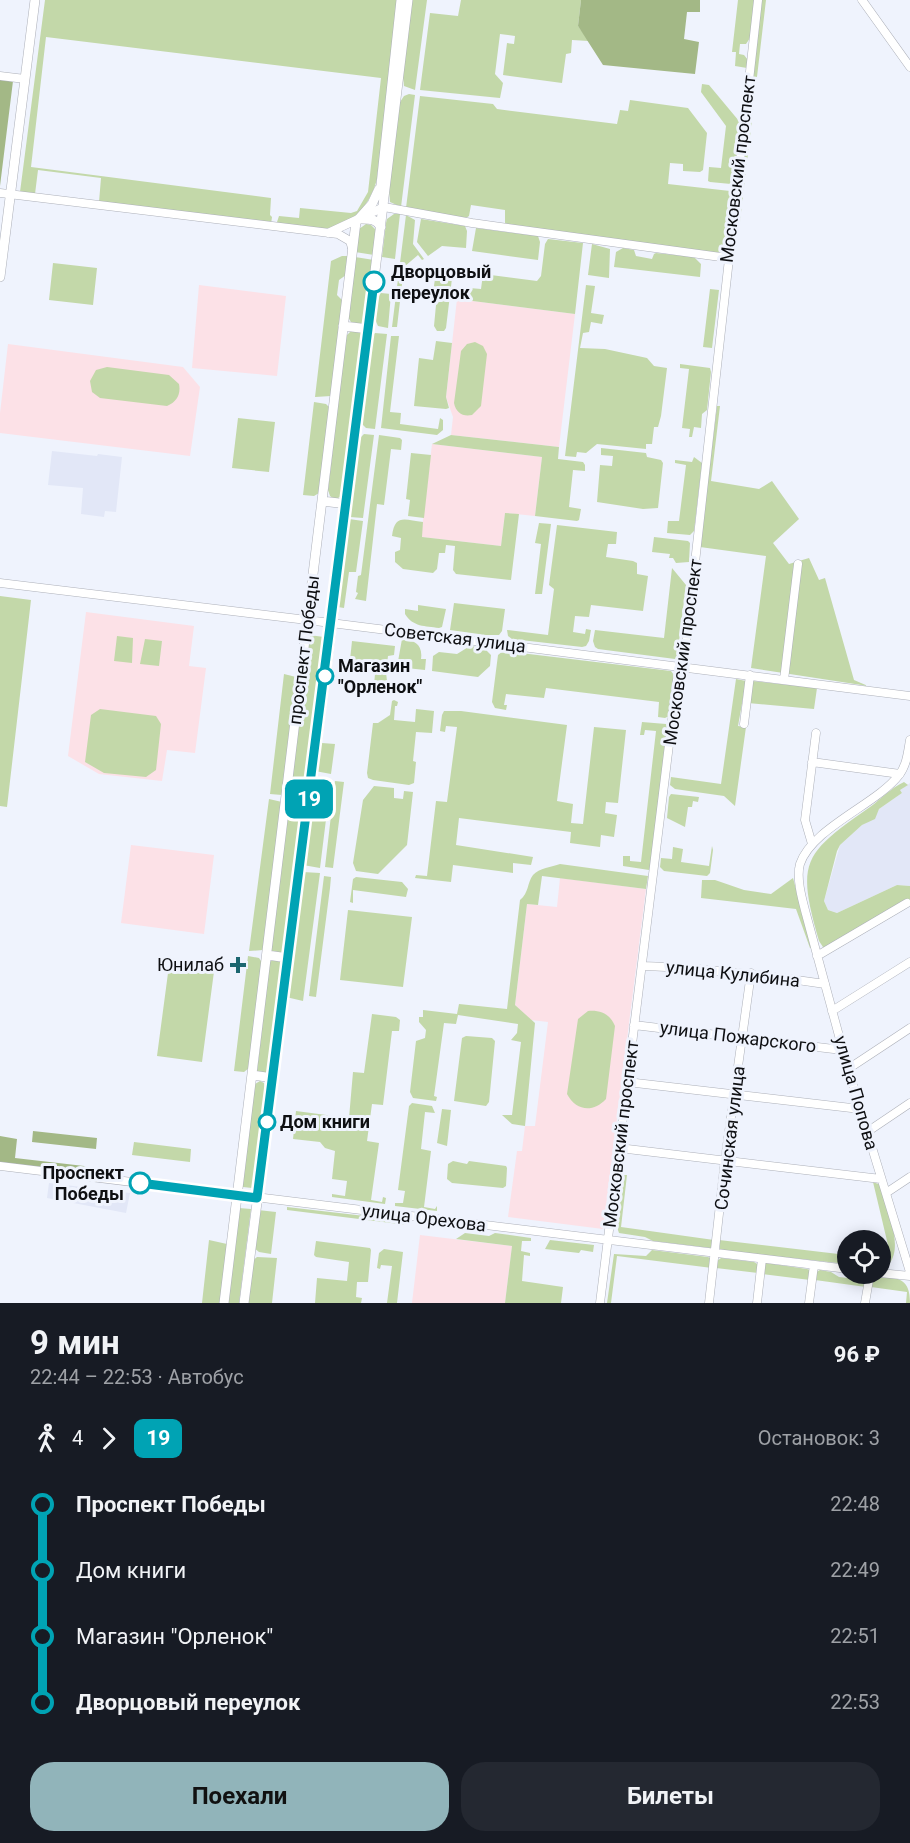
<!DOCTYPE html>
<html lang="ru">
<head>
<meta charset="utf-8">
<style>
  :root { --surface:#171b24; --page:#242831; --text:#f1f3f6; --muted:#9ea1a6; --accent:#91b4ba }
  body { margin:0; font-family:Roboto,sans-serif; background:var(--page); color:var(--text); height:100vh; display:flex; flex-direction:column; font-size:22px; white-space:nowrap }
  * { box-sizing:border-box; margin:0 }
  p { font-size:20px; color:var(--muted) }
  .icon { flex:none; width:33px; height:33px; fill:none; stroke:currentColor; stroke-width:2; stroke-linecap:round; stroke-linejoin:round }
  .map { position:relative; height:1303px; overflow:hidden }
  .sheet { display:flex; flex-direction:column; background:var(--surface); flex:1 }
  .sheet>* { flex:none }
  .badge { padding:0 12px; border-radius:9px; font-size:21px; line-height:39px }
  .buttons { position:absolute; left:837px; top:1230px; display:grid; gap:12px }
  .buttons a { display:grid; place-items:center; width:54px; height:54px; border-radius:50%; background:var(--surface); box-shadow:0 3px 15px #0003; font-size:30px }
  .map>.badge { position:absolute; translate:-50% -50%; box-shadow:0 0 0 3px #fff }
  .legs { display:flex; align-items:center; gap:9px; height:66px; padding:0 30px; font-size:20px }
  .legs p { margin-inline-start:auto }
  .headline { display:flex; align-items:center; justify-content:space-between; height:102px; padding:0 30px }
  h1 { font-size:33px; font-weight:700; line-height:45px }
  .button { display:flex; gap:12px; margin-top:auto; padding:12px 30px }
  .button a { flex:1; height:69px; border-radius:24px; background:var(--accent); color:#111; font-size:24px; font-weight:700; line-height:69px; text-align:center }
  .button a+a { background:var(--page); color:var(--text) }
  ul { padding:0 30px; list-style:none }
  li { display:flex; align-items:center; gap:21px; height:66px; font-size:22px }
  li i { display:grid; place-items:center; width:9px; height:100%; margin:0 8px; background:currentColor }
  li i::after { content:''; width:15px; height:15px; margin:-8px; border:4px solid; border-radius:50%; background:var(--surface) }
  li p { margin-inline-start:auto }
  li:first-child i { background:linear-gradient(#0000 50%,currentColor 0) }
  li:last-child i { background:linear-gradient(currentColor 50%,#0000 0) }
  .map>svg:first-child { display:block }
  .built { fill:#e2e7f7 }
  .education { fill:#fce1e7 }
  .green { fill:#c3d8a9 }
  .forest { fill:#a3b886 }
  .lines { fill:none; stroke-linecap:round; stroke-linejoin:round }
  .minor-casing { stroke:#adb0b9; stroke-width:9 }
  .major-casing { stroke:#adb0b9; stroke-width:10 }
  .minor { stroke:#fff; stroke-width:8 }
  .major { stroke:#fff; stroke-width:9 }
  .line-1-casing { stroke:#fff; stroke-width:14 }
  .line-1 { stroke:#00a3b4; stroke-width:9 }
  .stop-1-dot { fill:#fff; stroke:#00a3b4; stroke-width:3 }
  .poi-dot { fill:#1b6670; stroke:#eff3fd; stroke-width:2 }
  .labels { text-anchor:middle; stroke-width:6; stroke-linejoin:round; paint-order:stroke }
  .street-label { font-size:18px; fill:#0e0f12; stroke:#eff3fd }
  .stop-label { font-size:18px; font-weight:bold; fill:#0e0f12; stroke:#eff3fd; text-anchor:start }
  .poi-label { font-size:18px; fill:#0e0f12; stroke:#eff3fd; text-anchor:end }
</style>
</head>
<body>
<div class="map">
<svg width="910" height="1303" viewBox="0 0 910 1303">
  <rect width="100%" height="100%" fill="#eff3fd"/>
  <!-- built -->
  <path class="built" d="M52,451L97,456L98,454L122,457L116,512L105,511L104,517L81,514L83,488L48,485Z
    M910,783V886L897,885L837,913L828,910L824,901L840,845L862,825L873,819L879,809L902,793L900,790Z
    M49,1183L130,1193L126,1213L47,1198Z"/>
  <!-- education -->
  <path class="education" d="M199,285L286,296L277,376L192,368Z
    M457,299L575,314L559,447L451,435L453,417L446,397Z
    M8,344L183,367L200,387L190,456L0,433V413Z
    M432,444L542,457L535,516L505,513L501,546L421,537Z
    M86,612L194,626L189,666L206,668L195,753L167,750L162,781L99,774L68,756Z
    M131,845L214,855L204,934L121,923Z
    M560,878L646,889L603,1229L508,1217L517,1151H522L525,1126H535L548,1022L531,1020L515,1005L527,904L557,907Z
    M420,1235L512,1246L505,1303H412Z"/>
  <!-- green -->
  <path class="green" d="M45,0H398L377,179C371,203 352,228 325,229C309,230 292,226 276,225L279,216L299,218L300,208L351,213L357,211L368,192L381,78L46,37L31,167L271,198L270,215L272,217L271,224L99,202L101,178L38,170L35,194L20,192Z
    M411,0H427L415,90L404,86L403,77Z
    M461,0H581L578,26L589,41L572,40L571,53L566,54L562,83L503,75L507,43L514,44L515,36L500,34L495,74L503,83L500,98L420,90L430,13L458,16Z
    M738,0H755L750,38L746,44H740L739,54L744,55L748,60L747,68L735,66L736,52H732Z
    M762,0H766L740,222H737Z
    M702,84L709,85L739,121L744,86L745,87L733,183L731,184L710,182L708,181L709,167L721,168L726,126L701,92Z
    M409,94L415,95L401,207L390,202L389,190L400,102L404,96Z
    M420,96L493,104L497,109L617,124L620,110L628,111L630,100L688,108L707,133L703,170L700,172L683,171V164L670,163L668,184L730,191L731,193L725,248L721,252L714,253L505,225V210L471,205L469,216L466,218L406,208Z
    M394,214H400L395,259L382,257L386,223L387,219Z
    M406,215L415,220L413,244L424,259L422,260L418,255L404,267L397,327H392Z
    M421,219L465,226L467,231L466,248L442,246L428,256L417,242Z
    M366,224L371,225L377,231L374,255L355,252L359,229Z
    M476,228L538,236L540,242L538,260L472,251Z
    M548,239L583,243L575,314L457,299L458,287L481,289L483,274L537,281L541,276L545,244Z
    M592,244L610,249L609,278L588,275Z
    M623,248L634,250L636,256L652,259L654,254L656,253L694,257L701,264L700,277L614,267L616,252Z
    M342,256H348L346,275L339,280L337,295L343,301L331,396L315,397L331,261Z
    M355,257L374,260L365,322L360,324L351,322L348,317Z
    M53,263L97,268L93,305L49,300Z
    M448,269L453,270L446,328L444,331H437L434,326L436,305L432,299L435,279Z
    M586,285L595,286L591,313L604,315L602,324L591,322L589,332L583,333L580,348L605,349L647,358L654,366L667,368L661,416L658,427H654L652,444H646V449L597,444L586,453L577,452L576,457L565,456Z
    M710,289L719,290L712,348L703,347Z
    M381,293L391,294L388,328L378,326C373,318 375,300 381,293Z
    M351,331H360L365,336L346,491L341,497L334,499L330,496L328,490L346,336Z
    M375,333L387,334L375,429L366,428L362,424L373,335Z
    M391,336H399L390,412L401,413L400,424L438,429L440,418L443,420V430L437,435L381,428Z
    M436,341L452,343L446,397L449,408L446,409L414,406L419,358L433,360Z
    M475,342L483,346L487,354L481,406L472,415C463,417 456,413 454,403L461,351L467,344Z
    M680,364L710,368L711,372L707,410L702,414L701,428L694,427L692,437H689L690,429L682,428L689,369L680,368Z
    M107,367L169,375L179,384C181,394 177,402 167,406L100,398L92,392L90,381L96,370Z
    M314,402L326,404L329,407L319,493L314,496L303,495Z
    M717,406H720L711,481L759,489L772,481L799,519L773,543L789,564L809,558L819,580L825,578L854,680L868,686L751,668L766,556L700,547Z
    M238,418L275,422L269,472L232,468Z
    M364,434L374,435L363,518L350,517L360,438Z
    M379,435L400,438L402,440L401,450L391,449L384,505L377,504L366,601L355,599L358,593L356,592L358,576L361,575Z
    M451,435L559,447L558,459L583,462L585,465V471L573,470L569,507L581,509L579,520L577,521L535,516L542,457L432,444Z
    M601,448L646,453L647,457L661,460L663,463L658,508L643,509L597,502L600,465L612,466L613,456L601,455Z
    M411,453L431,455L424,518L408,516L410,500L406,499Z
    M694,457L702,463L694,531L690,535L667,533L668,521H679L686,465L675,463V460L692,462Z
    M505,513L519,514L511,580L456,574L453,570L455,546L446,545L445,553H439L437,569L433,573L403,569L395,562V552L400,550L401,538L392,536C395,513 405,520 423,522L422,537L501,546Z
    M349,519L363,521L356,572H349L344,608L338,607Z
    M539,523L551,524L542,594H535L541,544L535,543Z
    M557,525L617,532L616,544H608L606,557L633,561L637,563V574L648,576L643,611L591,605L589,617L575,616L573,632L585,634L586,629L591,630L589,641L586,646L582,647L512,639L508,636L507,630L548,635L554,589L549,585Z
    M654,537L688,541L690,543L689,562L676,563L673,558H669L670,554L652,552Z
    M672,568L686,585L677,657L675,659L598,649L595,647L593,641L595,630L664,638Z
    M0,596L31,600L7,807L0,806Z
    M454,603L505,609L502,631L499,635H486L450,630Z
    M418,605L446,609L442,627L439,628C425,626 413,627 405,614V609L418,611Z
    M309,635L324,637L304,795L301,797L293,796L291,792Z
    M117,636L133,638L132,663L114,661Z
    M145,639L162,641L159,666L140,664Z
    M402,639C415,640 423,645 421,659H426L425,670L397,667Z
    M352,641L395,646L394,655L388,656L386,672L387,681L383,686L374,685L376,663L350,660Z
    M470,646L484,648L491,655L490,666L478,677L432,671L433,656L439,652L457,654Z
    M503,651L671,671L674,675L669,716L665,718L658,717L659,702L546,688L544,698L506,694L504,705H507L506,710L495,708L492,702L498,655Z
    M284,674L296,677L282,795L270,794Z
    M736,679L746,681L738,726L746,727L735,806L724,796L675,789L670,785L671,777L721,784Z
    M753,681L817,688L814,709L748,703Z
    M394,700L398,702L397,706H395L394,720L415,722L416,709L434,711L432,733L416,732L413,761L416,762L414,783L409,785L373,780L368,778L367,773L373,723H378L390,715L392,701Z
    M100,709L156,716L161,724L156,770L146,777L104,773L85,762L91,715Z
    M444,711H461L567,725L557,801L573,804L571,823L583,824L594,727L626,730L618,803L606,802L605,813L617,815L614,837L601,835L600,847L570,843L571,832L459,818L456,845L533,857L531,865L513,863V873L453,865L451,882L415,878L416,875L427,876L436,801L447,802L457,727L446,726L445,732L440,731L442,715Z
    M642,722L666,724L669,727L653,868L649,870L623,866V856H630V861L641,862L656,731L645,730L644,735H640Z
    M322,743L335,744L331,774L315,771L320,744Z
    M317,778L331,779L320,868L303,865L314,779Z
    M335,781L344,782L333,868L325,867Z
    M904,782L908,785L900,790L902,793L879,809L875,819L862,825L840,845L837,851L824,901L828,910L837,913L897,885L910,886V899L826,947H823L819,941C796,861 803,854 870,807C881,799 891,788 904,782Z
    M374,786L394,788V798L403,799L404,791L413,792L407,845L378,874L356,871L353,863L363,800Z
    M671,794L699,797L698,802L693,801L692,807H688L685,827L667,818L669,797Z
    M269,799L282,802L263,950L249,951Z
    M296,803L300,805L302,809L284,950L281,953H275L271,950L288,809Z
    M712,846L713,850L710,873L707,876L664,871L660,867L661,858L672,859L673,847L683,849L681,862L709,866Z
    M560,864L648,876L646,889L542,876L538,905L527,904L515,1005L535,1023L525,1126L512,1124L502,1115H512L521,1042L511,1040L517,1033L518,1024L458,1015L456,1024L444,1023L434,1096L437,1097L436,1101L413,1098L410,1092L416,1041L425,1038L426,1030L419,1022V1017H423V1010L457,1014L459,1004L507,1009L520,900C529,893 527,883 533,875C539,868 552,867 560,864Z
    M303,872L320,873L303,1001L286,997Z
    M324,876L331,877L330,888L316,997L309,996Z
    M356,877L402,882L408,889L406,897L353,890V903L350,902L353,879Z
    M793,878L812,947L810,948L796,909L701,898L702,880H715L744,890L771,894Z
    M348,910L412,917L403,987L340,980Z
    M248,956L259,958L263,964L249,1068L244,1072L234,1071Z
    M170,958L215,964L202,1062L157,1056Z
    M273,959L280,962L282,966L268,1070L266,1074L257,1071L270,962Z
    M588,1011C601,1010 610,1014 615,1026L606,1099C593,1113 576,1111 567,1094L578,1019Z
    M372,1014L396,1017L400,1020L399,1031H392L383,1105L372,1104L367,1141L379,1143L371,1200L382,1202L383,1197L386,1198L385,1204L332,1197V1194L345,1196L347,1181L332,1179L335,1151L325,1148L320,1142L293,1139L296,1111L349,1118L353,1072L364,1073Z
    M466,1036L492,1038L495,1041L489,1102L486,1106L454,1101L462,1038Z
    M260,1081L264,1083L265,1089L254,1186L252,1188L243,1187L242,1184L255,1084Z
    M412,1103L432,1106L435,1113L425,1112L421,1149L431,1151L424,1207L435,1209L437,1206V1211L395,1206V1203H403L405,1191L398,1190L409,1106Z
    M442,1109L451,1110L447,1146L437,1143Z
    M134,1142L191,1149L190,1162L132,1155Z
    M453,1161L467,1164L469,1161L506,1166L507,1168L506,1186L503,1188L452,1183L447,1179L448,1164Z
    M623,1175H627L621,1227L714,1240L713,1246L710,1248L653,1241L645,1237L619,1233L617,1227Z
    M873,1182L881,1185C886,1206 905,1248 888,1265H881V1259H888V1245Z
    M287,1207L408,1221L407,1225L287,1210Z
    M239,1208L251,1209L239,1303H228Z
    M258,1210L276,1212L271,1254L259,1252L254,1248Z
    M465,1233L489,1236L495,1233L531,1238V1241H522L521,1251L530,1253V1256L524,1255L522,1281L563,1287L561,1303H505L512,1246L456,1239Z
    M209,1240L227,1244L221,1303H202Z
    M550,1240L594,1245L593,1252L581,1250L579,1253L545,1249Z
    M719,1240L847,1255V1264L720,1250Z
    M316,1241L370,1248L371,1250L368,1282H357L356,1297L362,1298L361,1303H315L317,1278L347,1281L349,1262L316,1257L314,1255Z
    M384,1249L403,1252L397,1303H387L392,1266L381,1265L380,1269L377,1268L379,1253Z
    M652,1250L708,1257L712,1259V1268L617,1256L611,1303H607L614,1254L646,1256Z
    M257,1257L277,1258L272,1303H246L252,1261Z
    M721,1258L754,1262L759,1265L758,1273L716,1268L717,1261Z
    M766,1263L807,1269L810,1270V1280L762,1274L763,1266Z
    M820,1270L831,1272L839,1277L865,1280L866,1287L815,1280L816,1272Z
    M878,1276C900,1278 910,1279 910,1303H906L907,1292L871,1287L873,1278Z"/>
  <!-- forest -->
  <path class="forest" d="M581,0H700V12H687L684,39L699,42L695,74L603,65L578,26Z
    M0,79L13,81L0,186Z
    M33,1131L97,1138L96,1149L32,1142Z
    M0,1136L17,1139L15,1158L110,1169L108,1178L0,1166Z"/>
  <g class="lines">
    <!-- minor casing -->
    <g class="minor-casing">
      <path id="minor" d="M862,0L910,67
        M0,76L25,79
        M0,193L338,234L350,241L352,248
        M328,233L384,207L472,223L728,258
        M0,583L307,620L910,696
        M784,680L798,564
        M744,724L750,675
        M910,740C908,751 907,765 899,775C877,804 812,828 800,864C796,878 802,899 806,914L848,1069L910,1272
        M812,762L900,774
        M812,844L805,820L816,733
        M817,956L907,903
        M642,966C704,968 764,975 825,984
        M832,1011L910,962
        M634,1025L842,1050
        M848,1069L910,1028
        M627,1082L860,1109
        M867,1132L910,1103
        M619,1148L881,1179
        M0,1166L848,1269
        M886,1193L910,1177
        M880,1273L910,1276
        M600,1303L677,680L686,643L758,0
        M709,1303L725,1160L751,973
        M757,1303L762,1259
        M809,1303L814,1265
        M865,1303L870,1274"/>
    </g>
    <!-- major casing -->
    <g class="major-casing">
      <path id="major" d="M380,194L401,0
        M362,219C371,219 376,219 381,227
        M0,277L35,0
        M343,326L369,329
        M322,501L347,504
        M287,798L309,801
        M267,955L288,958
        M252,1075L273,1078
        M224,1303L356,222L372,204L379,189
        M244,1303L334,608L408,0"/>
    </g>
    <!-- minor -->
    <use href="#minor" class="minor"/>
    <!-- major -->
    <use href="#major" class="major"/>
  </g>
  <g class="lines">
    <!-- line-1 casing -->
    <g class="line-1-casing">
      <path id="line-1" d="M140,1183L257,1198L374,282"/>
    </g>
    <!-- line-1 -->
    <use href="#line-1" class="line-1"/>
  </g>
  <!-- markers -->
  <g class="stop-1-dot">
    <circle cx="374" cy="282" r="10"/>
    <circle cx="325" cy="676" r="8"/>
    <circle cx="267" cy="1122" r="8"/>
    <circle cx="140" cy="1183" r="10"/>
  </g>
  <path class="poi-dot" d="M235 956h6v6h6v6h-6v6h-6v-6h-6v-6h6z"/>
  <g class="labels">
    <!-- street labels -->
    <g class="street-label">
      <text transform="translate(738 169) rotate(-83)" y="6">Московский проспект</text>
      <text transform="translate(455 638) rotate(7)" y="6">Советская улица</text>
      <text transform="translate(304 650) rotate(-83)" y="6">проспект Победы</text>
      <text transform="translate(683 652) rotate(-82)" y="6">Московский проспект</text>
      <text transform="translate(733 974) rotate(6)" y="6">улица Кулибина</text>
      <text transform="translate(738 1037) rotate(7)" y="6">улица Пожарского</text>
      <text transform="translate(856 1093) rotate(74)" y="6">улица Попова</text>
      <text transform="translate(621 1134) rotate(-83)" y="6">Московский проспект</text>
      <text transform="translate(730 1138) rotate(-83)" y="6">Сочинская улица</text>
      <text transform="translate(424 1218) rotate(7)" y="6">улица Орехова</text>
    </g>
    <!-- stop labels -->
    <g class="stop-label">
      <text x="391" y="278">Дворцовый<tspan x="391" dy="21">переулок</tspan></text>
      <text x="338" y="672">Магазин<tspan x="338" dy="21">"Орленок"</tspan></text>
      <text x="280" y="1128">Дом книги</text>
      <text x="124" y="1179" text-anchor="end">Проспект<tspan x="124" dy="21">Победы</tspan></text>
    </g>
    <!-- poi labels -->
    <g class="poi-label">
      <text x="224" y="971">Юнилаб</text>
    </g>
  </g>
</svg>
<div class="buttons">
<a><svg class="icon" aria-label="locate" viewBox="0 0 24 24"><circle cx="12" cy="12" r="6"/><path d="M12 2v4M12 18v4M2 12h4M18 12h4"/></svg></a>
</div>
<b class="badge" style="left:309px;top:799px;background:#00a3b4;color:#fff">19</b>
</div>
<section class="sheet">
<div class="headline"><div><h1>9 мин</h1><p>22:44 – 22:53 · Автобус</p></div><b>96 ₽</b></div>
<div class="legs"><svg class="icon" aria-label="walk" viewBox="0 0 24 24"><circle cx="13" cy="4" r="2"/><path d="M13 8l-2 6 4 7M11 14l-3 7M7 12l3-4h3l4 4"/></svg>4<svg class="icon" aria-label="forward" viewBox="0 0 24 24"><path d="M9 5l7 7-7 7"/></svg><b class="badge" style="background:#00a3b4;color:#fff">19</b><p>Остановок: 3</p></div>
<ul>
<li><i style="color:#00a3b4"></i><b>Проспект Победы</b><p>22:48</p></li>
<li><i style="color:#00a3b4"></i><span>Дом книги</span><p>22:49</p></li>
<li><i style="color:#00a3b4"></i><span>Магазин &quot;Орленок&quot;</span><p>22:51</p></li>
<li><i style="color:#00a3b4"></i><b>Дворцовый переулок</b><p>22:53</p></li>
</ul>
<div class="button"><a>Поехали</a><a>Билеты</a></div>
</section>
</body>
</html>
